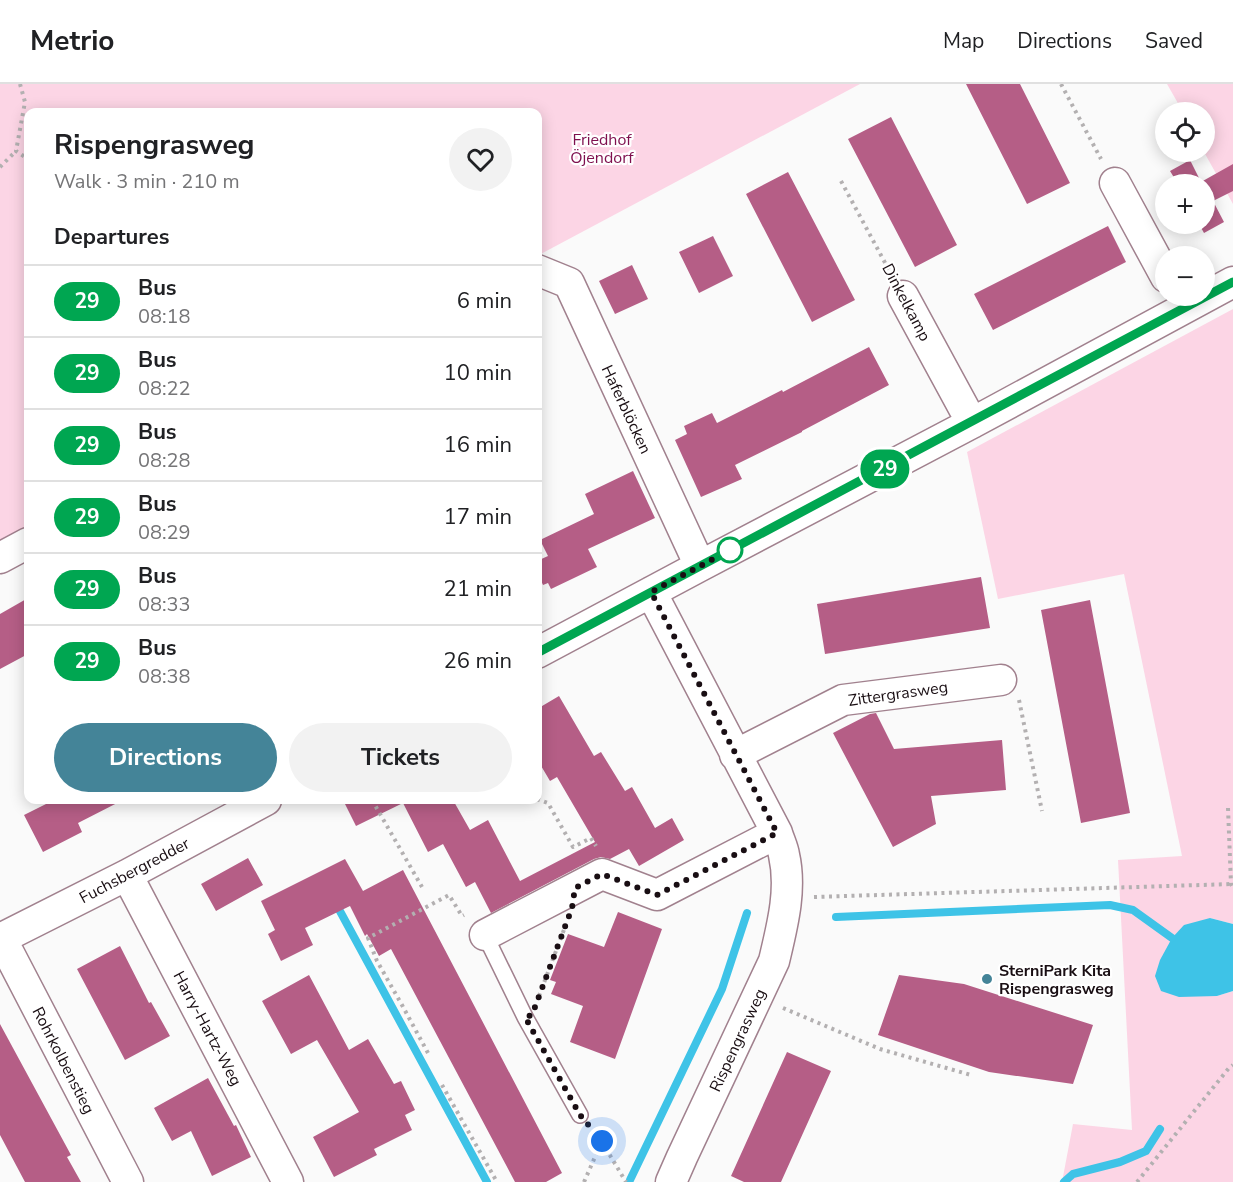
<!DOCTYPE html>
<html lang="en">
<head>
<meta charset="utf-8">
<style>
  :root { --surface:#fff; --page:#f2f2f2; --text:#202124; --muted:#757577; --line:#e0e0e0; --accent:#448498 }
  body { margin:0; font-family:"Nunito Sans",sans-serif; background:var(--page); color:var(--text); height:100vh; display:flex; flex-direction:column; font-size:22px; white-space:nowrap }
  * { box-sizing:border-box; margin:0 }
  p { font-size:20px; color:var(--muted) }
  .icon { flex:none; width:33px; height:33px; fill:none; stroke:currentColor; stroke-width:2; stroke-linecap:round; stroke-linejoin:round }
  .map { position:relative; flex:1; overflow:hidden }
  .drawer { position:absolute; left:24px; top:24px; width:518px; height:696px; display:flex; flex-direction:column; background:var(--surface); border-radius:12px; box-shadow:0 3px 15px #0003 }
  .drawer>* { flex:none }
  .badge { padding:0 12px; border-radius:20px; font-size:21px; line-height:39px }
  .buttons { position:absolute; left:1155px; top:18px; display:grid; gap:12px }
  .buttons a { display:grid; place-items:center; width:60px; height:60px; border-radius:50%; background:var(--surface); box-shadow:0 3px 15px #0003; font-size:30px }
  .you { position:absolute; width:30px; height:30px; margin:-15px; border:4px solid #fff; border-radius:50%; background:#1a73e8; box-shadow:0 0 0 9px #1a73e833 }
  .map>.badge { position:absolute; translate:-50% -50%; box-shadow:0 0 0 3px #fff }
  h2 { padding:0 30px; font-size:22px; line-height:54px }
  .round { display:grid; place-items:center; flex:none; width:63px; height:63px; border-radius:32px; background:var(--page) }
  .overview { display:flex; align-items:center; justify-content:space-between; height:102px; padding:0 30px }
  h1 { font-size:28px; font-weight:700; line-height:45px }
  .cta { display:flex; gap:12px; margin-top:auto; padding:12px 30px }
  .cta a { flex:1; height:69px; border-radius:36px; background:var(--accent); color:#fff; font-size:24px; font-weight:700; line-height:69px; text-align:center }
  .cta a+a { background:var(--page); color:var(--text) }
  ul { padding:0; list-style:none }
  li { display:flex; align-items:center; gap:18px; height:72px; padding:0 30px; border-top:2px solid var(--line) }
  li div { flex:1 }
  li b { display:block; font-size:22px }
  li em { font-style:normal }
  li .badge { min-width:66px; font-weight:700; text-align:center }
  header { display:flex; align-items:center; gap:36px; box-sizing:border-box; height:84px; padding:0 30px; background:var(--surface); border-bottom:2px solid var(--line) }
  header strong { font-size:28px }
  nav { display:flex; gap:33px; margin-inline-start:auto; font-size:21px }
  .map>svg:first-child { display:block }
  .green { fill:#fcd5e5 }
  .water { fill:#3ec3e7 }
  .lines { fill:none; stroke-linecap:round; stroke-linejoin:round }
  .stream { stroke:#3ec3e7; stroke-width:8 }
  .building { fill:#b55e86 }
  .lane-casing { stroke:#a1818e; stroke-width:18 }
  .street-casing { stroke:#a1818e; stroke-width:33 }
  .path { stroke:#b3b0b1; stroke-width:4; stroke-dasharray:3 4.5; stroke-linecap:butt }
  .lane { stroke:#fff; stroke-width:15 }
  .street { stroke:#fff; stroke-width:30 }
  .line-casing { stroke:#fff; stroke-width:14 }
  .line { stroke:#00a651; stroke-width:9 }
  .walk { stroke:#190e13; stroke-width:6; stroke-dasharray:0 10.8 }
  .stop-dot { fill:#fff; stroke:#00a651; stroke-width:3 }
  .poi-dot { fill:#448498; stroke:#fff; stroke-width:2 }
  .labels { text-anchor:middle; stroke-width:4.5; stroke-linejoin:round; paint-order:stroke }
  .park-label { font-size:16px; fill:#7e0f4e; stroke:#fff }
  .street-label { font-size:16px; fill:#190e13; stroke:#fff }
  .poi-label { font-size:16px; font-weight:bold; fill:#190e13; stroke:#fff; text-anchor:start }
</style>
</head>
<body>
<header>
<strong>Metrio</strong>
<nav><a>Map</a><a>Directions</a><a>Saved</a></nav>
</header>
<div class="map">
<svg width="1233" height="1098" viewBox="0 0 1233 1098">
  <rect width="100%" height="100%" fill="#fafafa"/>
  <!-- green -->
  <path class="green" d="M0,0H860L537,172V28H28V443L0,458Z
    M1167,0H1233V120L1204,68V28H1183Z
    M1233,225V840L1210,834L1217,912L1233,907V1098H1062L1073,1040L1132,1046L1118,776L1182,772L1124,490L998,515L967,368Z"/>
  <!-- water -->
  <path class="water" d="M1210,834L1233,840V907L1217,912L1179,913L1161,907L1155,892L1160,876L1172,854L1184,841Z"/>
  <g class="lines">
    <!-- stream -->
    <path class="stream" d="M335,818L487,1098
      M836,833L1110,821L1133,826L1172,854
      M630,1096L722,905L747,829
      M1064,1098L1073,1090L1120,1078L1146,1067L1160,1045"/>
  </g>
  <!-- building -->
  <path class="building" d="M966,0H1020L1070,99L1027,120Z
    M891,33L957,161L915,183L848,55Z
    M1190,76L1201,98L1233,80V107L1213,117L1224,138L1204,149L1199,140H1204V100H1178L1170,87Z
    M788,88L855,216L812,238L746,110Z
    M1108,142L1126,178L993,246L974,210Z
    M713,152L733,192L699,209L679,168Z
    M632,181L648,215L615,230L599,197Z
    M869,263L889,301L802,347V348L735,381L742,395L701,413L675,356L687,350L684,342L712,329L717,339L782,306L783,308Z
    M633,387L655,434L588,465L597,483L551,505L548,499L543,501L537,488V477L548,472L540,456L594,430L585,410Z
    M981,493L990,544L825,570L817,520Z
    M28,514V570L0,585V530Z
    M1090,516L1130,729L1081,739L1041,526Z
    M559,612L594,672L601,668L625,707L632,703L655,744L672,734L684,756L639,782L629,765L610,775L601,773L594,775L491,829L475,798L466,803L443,760L428,768L403,719L356,742L343,716H453L470,746L488,736L520,797L595,758L557,693L550,697L537,675V625Z
    M876,629L894,665L1002,656L1006,706L931,712L936,740L893,763L833,649L870,630Z
    M54,716H123L78,739L82,748L43,768L24,731Z
    M248,774L263,801L216,827L201,800Z
    M345,775L363,807L403,786L562,1089L546,1098H515L391,865L379,872L367,850L365,852L350,822L305,844L313,861L281,877L268,850L275,846L261,817Z
    M618,828L662,845L615,975L570,958L583,922L551,910L556,898L550,896L568,850L604,863Z
    M120,862L149,919L151,918L170,952L125,976L77,885Z
    M309,891L349,966L368,955L394,1000L401,997L415,1026L405,1031L412,1046L374,1065L377,1071L334,1093L313,1053L359,1028L317,956L291,970L262,917Z
    M899,891L964,900L1093,941L1073,1000L989,988L878,951Z
    M0,940L71,1071L67,1073L81,1098H25L0,1051Z
    M787,968L831,987L781,1098H744L731,1092Z
    M208,994L234,1042L236,1041L251,1073L212,1092L191,1047L172,1057L154,1024Z"/>
  <g class="lines">
    <!-- lane casing -->
    <g class="lane-casing">
      <path id="lane" d="M485,851L525,933L580,1031"/>
    </g>
    <!-- street casing -->
    <g class="street-casing">
      <path id="street" d="M1115,99L1166,193
        M537,186L569,199L700,482
        M903,212L972,339
        M0,474L28,459
        M651,508L777,749C779,756 783,764 784,771C792,806 782,843 774,877L682,1073L671,1098
        M537,569L700,482L972,339L1233,198
        M735,671L843,616L1001,596
        M127,791L288,1098
        M485,851L602,790L657,811L777,749
        M1,854L128,1098
        M0,855L127,791L266,716"/>
    </g>
    <!-- path -->
    <path class="path" d="M20,0L25,18L16,67L28,75
      M1061,0L1101,75
      M0,83L16,67
      M841,97L890,188
      M1019,616L1042,727
      M537,715L548,719L573,763L591,754L596,762
      M372,716L422,803
      M1228,724L1231,800L1233,804
      M814,813L1233,800
      M539,912L565,843
      M783,924L880,965L971,991
      M428,969L402,921L377,877L368,854L449,811L462,832L464,831
      M442,1001L497,1098
      M602,1058L626,1098
      M584,1098L602,1057L594,1048
      M1137,1098L1229,984L1233,981"/>
    <!-- lane -->
    <use href="#lane" class="lane"/>
    <!-- street -->
    <use href="#street" class="street"/>
  </g>
  <g class="lines">
    <!-- line casing -->
    <g class="line-casing">
      <path id="line" d="M537,569C769,445 1002,323 1233,198"/>
    </g>
    <!-- line -->
    <use href="#line" class="line"/>
    <!-- walk -->
    <path class="walk" d="M602,1057L580,1031L525,933L532,931L572,824L575,804L602,790L657,811L777,749L651,508L736,463L730,466"/>
  </g>
  <!-- markers -->
  <circle class="stop-dot" cx="730" cy="466" r="12"/>
  <circle class="poi-dot" cx="987" cy="895" r="6"/>
  <g class="labels">
    <!-- park labels -->
    <g class="park-label">
      <text x="602" y="61">Friedhof<tspan x="602" dy="18">Öjendorf</tspan></text>
    </g>
    <!-- street labels -->
    <g class="street-label">
      <text transform="translate(907 218) rotate(62)" y="6">Dinkelkamp</text>
      <text transform="translate(627 325) rotate(65)" y="6">Haferblöcken</text>
      <text transform="translate(898 609) rotate(-8)" y="6">Zittergrasweg</text>
      <text transform="translate(134 786) rotate(-28)" y="6">Fuchsbergredder</text>
      <text transform="translate(208 944) rotate(62)" y="6">Harry-Hartz-Weg</text>
      <text transform="translate(737 956) rotate(-65)" y="6">Rispengrasweg</text>
      <text transform="translate(64 976) rotate(63)" y="6">Rohrkolbenstieg</text>
    </g>
    <!-- poi labels -->
    <g class="poi-label">
      <text x="999" y="892">SterniPark Kita<tspan x="999" dy="18">Rispengrasweg</tspan></text>
    </g>
  </g>
</svg>
<div class="buttons">
<a><svg class="icon" aria-label="locate" viewBox="0 0 24 24"><circle cx="12" cy="12" r="6"/><path d="M12 2v4M12 18v4M2 12h4M18 12h4"/></svg></a>
<a>+</a>
<a>−</a>
</div>
<div class="you" style="left:602px;top:1057px"></div>
<b class="badge" style="left:885px;top:385px;background:#00a651;color:#fff">29</b>
<section class="drawer">
<div class="overview"><div><h1>Rispengrasweg</h1><p>Walk · 3 min · 210 m</p></div><a class="round"><svg class="icon" aria-label="heart" viewBox="0 0 24 24"><path d="M12 20l-8-8c-3-5 5-10 8-4 3-6 11-1 8 4z"/></svg></a></div>
<h2>Departures</h2>
<ul>
<li><span class="badge" style="background:#00a651;color:#fff">29</span><div><b>Bus</b><p>08:18</p></div><em>6 min</em></li>
<li><span class="badge" style="background:#00a651;color:#fff">29</span><div><b>Bus</b><p>08:22</p></div><em>10 min</em></li>
<li><span class="badge" style="background:#00a651;color:#fff">29</span><div><b>Bus</b><p>08:28</p></div><em>16 min</em></li>
<li><span class="badge" style="background:#00a651;color:#fff">29</span><div><b>Bus</b><p>08:29</p></div><em>17 min</em></li>
<li><span class="badge" style="background:#00a651;color:#fff">29</span><div><b>Bus</b><p>08:33</p></div><em>21 min</em></li>
<li><span class="badge" style="background:#00a651;color:#fff">29</span><div><b>Bus</b><p>08:38</p></div><em>26 min</em></li>
</ul>
<div class="cta"><a>Directions</a><a>Tickets</a></div>
</section>
</div>
</body>
</html>
